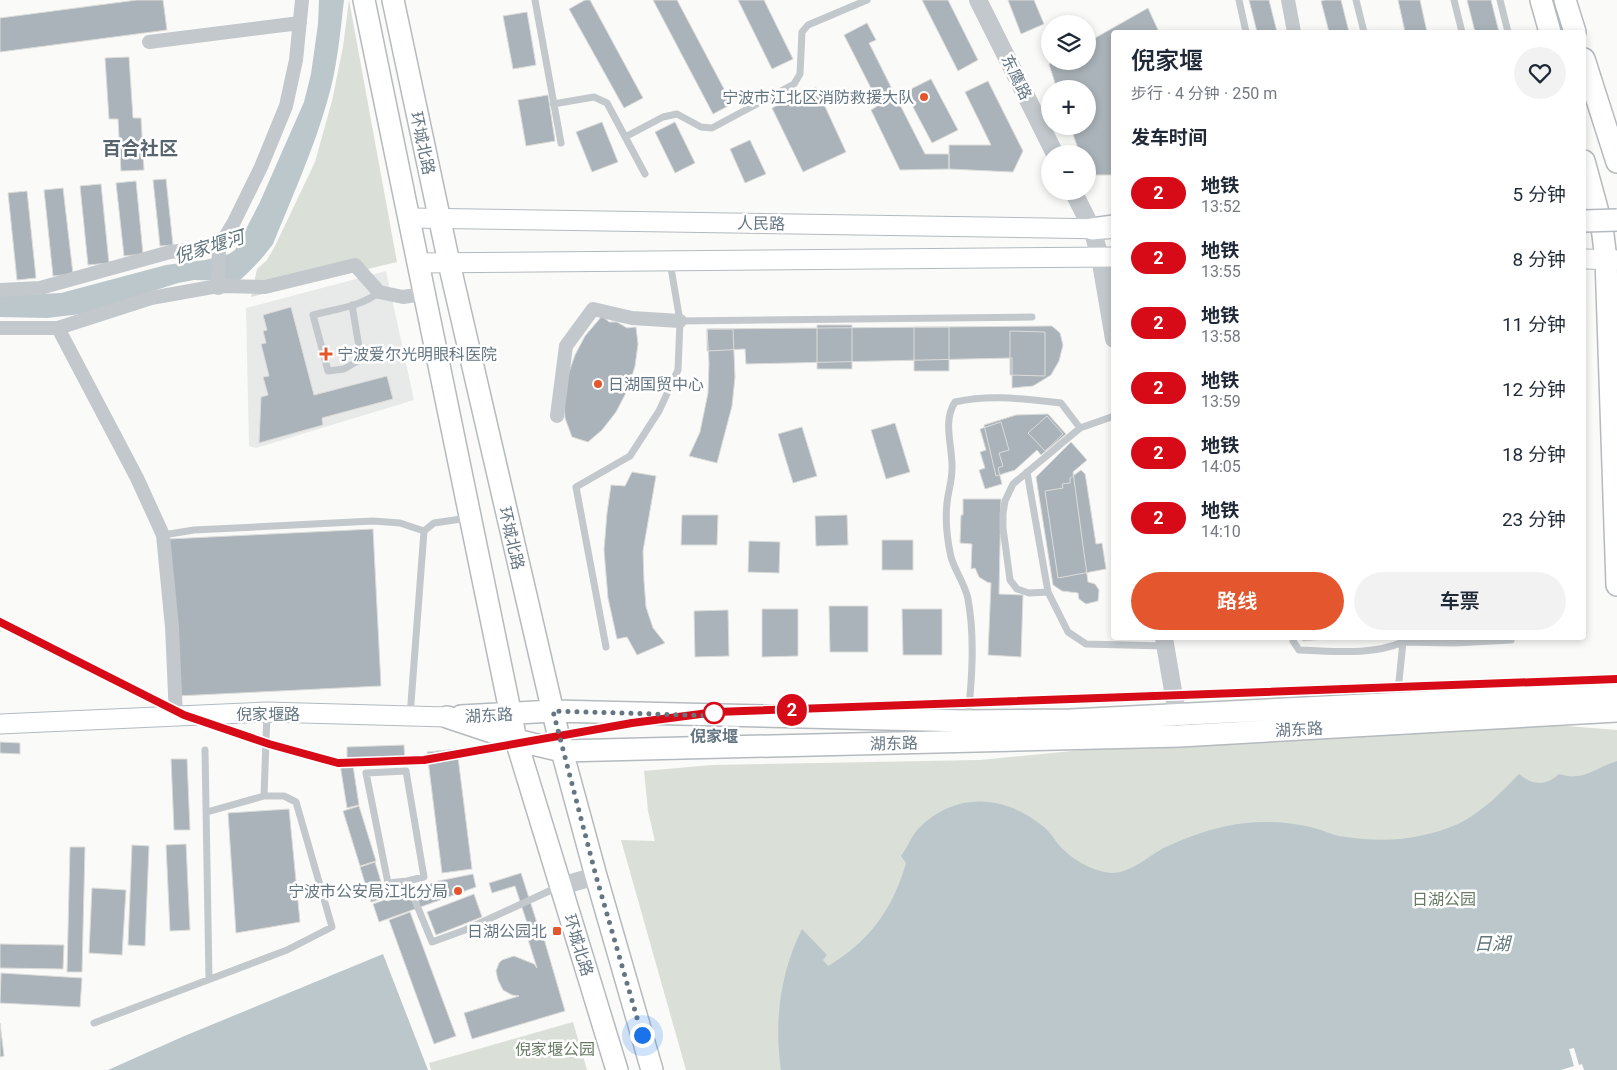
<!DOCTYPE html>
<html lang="zh">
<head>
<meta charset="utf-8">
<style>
  :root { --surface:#fff; --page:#f2f2f3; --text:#1f2937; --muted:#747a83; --accent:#e4572e }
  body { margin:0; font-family:Roboto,"Noto Sans SC",sans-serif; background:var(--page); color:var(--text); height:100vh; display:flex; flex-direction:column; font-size:19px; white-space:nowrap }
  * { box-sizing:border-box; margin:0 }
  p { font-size:16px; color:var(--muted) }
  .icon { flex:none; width:28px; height:28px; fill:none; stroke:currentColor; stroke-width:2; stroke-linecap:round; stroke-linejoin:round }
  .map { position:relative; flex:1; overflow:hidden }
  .side { position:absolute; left:1111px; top:30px; width:475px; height:610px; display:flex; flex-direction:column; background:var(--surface); border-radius:5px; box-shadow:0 2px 8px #0003 }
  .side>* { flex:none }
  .badge { padding:0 10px; border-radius:16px; font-size:18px; line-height:32px }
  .tools { position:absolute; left:1041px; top:15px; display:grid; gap:10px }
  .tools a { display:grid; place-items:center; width:55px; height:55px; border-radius:50%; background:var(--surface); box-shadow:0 2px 8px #0003; font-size:25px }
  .you { position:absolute; width:25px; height:25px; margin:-12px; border:4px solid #fff; border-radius:50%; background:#1a73e8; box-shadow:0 0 0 8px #1a73e833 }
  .map>.badge { position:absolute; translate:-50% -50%; box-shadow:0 0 0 2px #fff }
  h2 { padding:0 20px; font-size:19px; line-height:45px }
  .round { display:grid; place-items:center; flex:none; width:52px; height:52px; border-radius:26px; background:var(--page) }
  .overview { display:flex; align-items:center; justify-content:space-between; height:85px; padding:0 20px }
  h1 { font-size:24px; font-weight:600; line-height:38px }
  .primary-button { display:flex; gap:10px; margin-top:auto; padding:10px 20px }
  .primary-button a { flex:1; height:58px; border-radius:30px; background:var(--accent); color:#fff; font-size:20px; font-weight:600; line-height:58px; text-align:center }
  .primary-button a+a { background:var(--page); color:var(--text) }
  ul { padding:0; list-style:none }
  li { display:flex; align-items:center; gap:15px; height:65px; padding:0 20px }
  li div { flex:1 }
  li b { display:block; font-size:19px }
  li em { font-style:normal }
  li .badge { min-width:55px; font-weight:700; text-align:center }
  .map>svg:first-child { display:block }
  .built { fill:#e8e9e9 }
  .green { fill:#dadfd7 }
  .water { fill:#bbc7cb }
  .pier { fill:#fafaf8 }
  .building { fill:#aab3b9; stroke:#dcdcda }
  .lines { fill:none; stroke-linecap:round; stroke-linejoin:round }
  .secondary-casing { stroke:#b3babf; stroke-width:21 }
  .primary-casing { stroke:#b5babe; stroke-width:24 }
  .service { stroke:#c3c8cc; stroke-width:7 }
  .minor { stroke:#c3c8cc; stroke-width:14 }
  .tertiary { stroke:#c3c8cc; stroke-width:18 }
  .secondary { stroke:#fff; stroke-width:19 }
  .primary { stroke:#fff; stroke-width:21 }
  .primary-bridge-casing { stroke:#b5babe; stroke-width:24; stroke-linecap:butt }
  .primary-bridge { stroke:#fff; stroke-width:21 }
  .line-casing { stroke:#fff; stroke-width:11 }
  .line { stroke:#d60b17; stroke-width:8 }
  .walk { stroke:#657683; stroke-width:5; stroke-dasharray:0 9 }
  .poi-dot { fill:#e4572e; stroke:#fff; stroke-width:2 }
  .stop-dot { fill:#fff; stroke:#d60b17; stroke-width:2.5 }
  .labels { text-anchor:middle; stroke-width:5; stroke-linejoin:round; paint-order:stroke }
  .street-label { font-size:16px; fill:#657683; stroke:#fff }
  .poi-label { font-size:16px; fill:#657683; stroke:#fff; text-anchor:end }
  .stop-label { font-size:16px; font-weight:bold; fill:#657683; stroke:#fff }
  .park-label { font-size:16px; fill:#687a64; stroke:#fff }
  .water-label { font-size:18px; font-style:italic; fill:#60757c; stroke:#fff }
  .quarter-label { font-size:19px; font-weight:bold; fill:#57646e; stroke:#fff }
</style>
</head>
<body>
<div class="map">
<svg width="1617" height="1070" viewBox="0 0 1617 1070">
  <rect width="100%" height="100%" fill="#fafaf8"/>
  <!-- built -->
  <path class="built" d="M386,271L414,400L256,448L249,446L246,308Z"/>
  <!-- green -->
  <path class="green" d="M349,0L397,262L251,297L257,269L267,260L275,246L315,162L332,101L343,47Z
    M1529,723L1617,730V1070H686L621,840L655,841L648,811L644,771L712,765L980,760L1104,748Z
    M573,1022L587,1070H431L429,1063Z"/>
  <!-- water -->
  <path class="water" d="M319,0H344C340,34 337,69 327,102C313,151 292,197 273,244C263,258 251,270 239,281L194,280L178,283L81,314L47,318L0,317V296L61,293L166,265L205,260L229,254L235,250L259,204L304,102L311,74L318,24Z
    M1617,761V1070H781C774,1022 780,973 802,929L827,955L823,960L828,966C869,942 893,909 906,863L901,856C908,847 911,836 919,828C951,796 993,794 1030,817C1035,821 1041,824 1045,828C1053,835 1057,845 1065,851C1076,862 1096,872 1112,873C1132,873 1149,855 1166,847C1185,838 1207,830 1227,826C1255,820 1286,821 1314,828C1322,830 1330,834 1339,836C1379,843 1419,841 1458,824C1481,813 1502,792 1519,774C1533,786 1546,786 1559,774C1583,782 1595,768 1617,761Z
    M383,954L428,1070H108L182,1037Z"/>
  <!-- pier -->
  <path class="pier" d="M1574,1048L1579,1065L1582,1064L1584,1070H1561L1574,1066L1569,1049Z"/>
  <!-- building -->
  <path class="building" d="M137,0H163L167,30L0,52V18Z
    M585,0H590L643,98L624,108L569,9Z
    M653,0H677L732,104L713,114Z
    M738,0H764L793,59L772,69Z
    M922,0H948L978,60L958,71Z
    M1008,0H1034L1044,24L1021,34Z
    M1249,0H1269L1277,32H1257Z
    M1325,0H1341L1349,32H1329L1321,1Z
    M1398,0H1420L1427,32H1405Z
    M1467,0H1491L1499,32H1475Z
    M1148,8L1159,32H1114V175H1088V154H1080L1070,126H1088V89H1057L1049,64L1054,61H1088V42Z
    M527,12L536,65L513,69L503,16Z
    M867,23L876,40L869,43L895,95L879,104L844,35Z
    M129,57L133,118H141L144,170L121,171L118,119H109L105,58Z
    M931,79L958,130L932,143L905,92Z
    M988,81L1023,151L1013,172L949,169V145H991L965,92Z
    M816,87L846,152L803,172L772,108Z
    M548,95L555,141L526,146L518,100Z
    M895,95L925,154H949V169L900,170L871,110Z
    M602,122L618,162L592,172L576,132Z
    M675,122L695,163L675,173L655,132Z
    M750,140L766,174L745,183L730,149Z
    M166,179L173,245L160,246L153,180Z
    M136,181L143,254L124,256L116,183Z
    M101,184L109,263L88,265L80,186Z
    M63,188L73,274L53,276L44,190Z
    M27,191L36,278L17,280L8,193Z
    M291,307L314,395L387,376L393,399L322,418L323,425L259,443L261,397L268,395L263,377L269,376L261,344L266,343L263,331L267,330L263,315Z
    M602,316L609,322H617L627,328L636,327L638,344L635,366L628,389L616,412L602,430L588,442L572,437L565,418L564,403L567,378L575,355L585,336Z
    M817,325H852V369H817Z
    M1052,326L1060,333L1063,345L1059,361L1051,375L1033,386L1012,388V358L746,364L745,349L707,351V329Z
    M914,327H949V371H914Z
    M707,329H733L735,377L732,406L717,463L689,456L700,432L708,393L709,363Z
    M1010,331L1045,332V376L1010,375Z
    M1048,414L1066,434L1041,455L1037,450L1015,470L996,476L984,425L1016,415Z
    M1047,416L1063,434L1045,451L1028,433Z
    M1001,422L1009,450L999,453L1003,466L998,468L1002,484L985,489L979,470L985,468L980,452L986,450L980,429Z
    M895,423L910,472L886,479L871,430Z
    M802,427L817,476L793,483L778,434Z
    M1071,442L1087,460L1073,472L1088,582L1095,584L1099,590L1098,601L1086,604L1079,599L1078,593L1062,591L1053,585L1036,477Z
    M1081,470L1085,474L1086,479L1096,544L1102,543L1106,569L1058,578L1045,491L1063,488L1062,484L1070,483V478Z
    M632,472L656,476L643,551L644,581L646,607L653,628L665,643L637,655L627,637L617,639L608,598L604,550L607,513L611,485L625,486Z
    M963,499H1001L999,594L1023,595L1021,657L988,655L991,583L987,582L979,577L975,568L971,569L972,544L960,543L961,515H963Z
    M682,515H718L717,545H681Z
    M847,515L848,545L816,546L815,516Z
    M373,529L381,686L177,696L169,539Z
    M882,540H913V570H882Z
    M749,541L780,542L779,573L748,572Z
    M829,606H868V652H830Z
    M762,609H798V656L762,657Z
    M902,609H942V655H903Z
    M728,610L729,656L695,657L694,611Z
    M1302,638H1334L1303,641Z
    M0,742L20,743V754L0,753Z
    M404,745L405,764L353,766L359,805L347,808L339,758H347V747Z
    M457,749L472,869L442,873L427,752Z
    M171,759H187L190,830H174Z
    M359,806L376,861L360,866L343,811Z
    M289,809L300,922L236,933L228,813Z
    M186,844L190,930L170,931L166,845Z
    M132,845L149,846L145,946L128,945Z
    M70,847H85L82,972H67Z
    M375,862L386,898L371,902L360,867Z
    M521,873L538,926L529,929L515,886L492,893L489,883Z
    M473,874L476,887L379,922L373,904L387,899L388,901L438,881Z
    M92,888L126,890L122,955L89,953Z
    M474,894L482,917L436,935L427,912Z
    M410,912L456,1036L434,1044L389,920Z
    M540,925L565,1011L472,1039L464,1013L519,996L512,995L503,990L498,980L496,971L499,963L502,960L514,956L534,964L537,968L525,930Z
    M0,944L64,945L63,969L0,968Z
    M1,973L82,978L80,1007L0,1003Z
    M0,1023L4,1056L0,1057Z"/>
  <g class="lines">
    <!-- secondary casing -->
    <g class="secondary-casing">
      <path id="secondary" d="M409,218L1108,229
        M1584,259L1617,260
        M418,263L1114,257
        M0,724L267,712L447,717"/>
    </g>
    <!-- primary casing -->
    <g class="primary-casing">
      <path id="primary" d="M364,0L516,740L617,1070
        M393,0L449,263L562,751L596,876L652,1070
        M1541,0L1550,32
        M1565,0L1575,32
        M1584,59L1617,162
        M1584,161L1602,227L1606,259L1617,585
        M1092,229L1114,226
        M461,716L553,711L967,721L1071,720L1617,692
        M447,717L516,740L562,751L1180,736L1617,711"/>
    </g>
    <!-- service -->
    <path class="service" d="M535,0L561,143
      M1239,0L1246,32
      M1356,0L1364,32
      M1454,0L1462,32
      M1500,0L1508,32
      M553,104L594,97L607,103L645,174
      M625,137L663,117L677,114L701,127L712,128L794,84L800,74L802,32L808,25L867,0
      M352,305L361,359L344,369L328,371L313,315C335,309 363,306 379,292
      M680,321L1032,317
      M1027,472L1048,592L1029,593L1017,589L1010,580L1003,528V514L1005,501L1013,484L1080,428
      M163,535L194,530L373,521L400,523L424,531
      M1048,592L1068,632L1086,644L1165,646
      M1293,638V641L1299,650C1333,651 1371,656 1403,642
      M606,647L576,487L630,456L659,411L678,370L680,321L670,262
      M1397,701L1403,642L1454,643L1511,640
      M410,716L424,531L434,523L468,518
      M968,718C972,679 975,637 968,599C965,584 955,571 951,557C947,539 945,521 947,503C948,492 952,481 952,469C953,447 942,422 955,402C991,394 1024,399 1061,403L1080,428L1114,416
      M205,750L209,979
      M406,771L424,877L407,881L388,883L366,773Z
      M207,812L264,796
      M407,881L432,942L465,930L558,887
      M94,1023L287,950L332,927L296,802L284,796H264L267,713"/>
    <!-- minor -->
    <path class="minor" d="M1288,0L1294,32
      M149,42L300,23
      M218,285L219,247L233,224L261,167L286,106L296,60L302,0
      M0,290L40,288L170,252L219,247
      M0,328H58L151,298L218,286L265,287L355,265L379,292L403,297L423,294
      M58,328L137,478L163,535L172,627L176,716
      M557,416L566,346L593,309L632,318L680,321"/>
    <!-- tertiary -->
    <path class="tertiary" d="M978,0L1055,154
      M1073,191L1092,229L1100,257L1114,339
      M218,286V285
      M1164,638L1179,726
      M561,886L596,876"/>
    <!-- secondary -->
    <use href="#secondary" class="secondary"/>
    <!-- primary -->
    <use href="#primary" class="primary"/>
    <!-- primary-bridge casing -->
    <g class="primary-bridge-casing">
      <path id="primary-bridge" d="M1584,221L1617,220"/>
    </g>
    <!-- primary-bridge -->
    <use href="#primary-bridge" class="primary-bridge"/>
  </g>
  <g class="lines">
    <!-- line casing -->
    <g class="line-casing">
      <path id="line" d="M0,622L184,715L269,744L338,763L424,760L632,723L716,712L1617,679"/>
    </g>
    <!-- line -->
    <use href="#line" class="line"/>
    <!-- walk -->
    <path class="walk" d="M642,1035L596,876L553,711L720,716L714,713"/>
  </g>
  <!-- markers -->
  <g class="poi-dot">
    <circle cx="924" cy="97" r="5"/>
    <path d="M323.5 346.5h5v5h5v5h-5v5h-5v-5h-5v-5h5z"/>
    <circle cx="598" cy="384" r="5"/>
    <circle cx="458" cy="891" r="5"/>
    <rect x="552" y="926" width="10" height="10" rx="2.5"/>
  </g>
  <circle class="stop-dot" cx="714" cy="713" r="10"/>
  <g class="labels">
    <!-- street labels -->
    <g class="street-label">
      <text transform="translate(1017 77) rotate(64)" y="6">东鹰路</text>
      <text transform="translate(423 143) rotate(78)" y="6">环城北路</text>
      <text transform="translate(761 223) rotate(1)" y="6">人民路</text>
      <text transform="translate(512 538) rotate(77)" y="6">环城北路</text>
      <text x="268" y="720">倪家堰路</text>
      <text transform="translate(489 715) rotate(-3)" y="6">湖东路</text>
      <text transform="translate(1299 729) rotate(-3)" y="6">湖东路</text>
      <text transform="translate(894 743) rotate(-1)" y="6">湖东路</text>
      <text transform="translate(579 945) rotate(73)" y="6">环城北路</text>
    </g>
    <!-- poi labels -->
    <g class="poi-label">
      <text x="914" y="103">宁波市江北区消防救援大队</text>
      <text x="337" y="360" text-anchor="start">宁波爱尔光明眼科医院</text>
      <text x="608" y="390" text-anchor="start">日湖国贸中心</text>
      <text x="448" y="897">宁波市公安局江北分局</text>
      <text x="547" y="937">日湖公园北</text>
    </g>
    <!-- stop labels -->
    <g class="stop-label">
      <text x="714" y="742">倪家堰</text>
    </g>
    <!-- park labels -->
    <g class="park-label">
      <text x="1444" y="905">日湖公园</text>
      <text x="555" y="1055">倪家堰公园</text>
    </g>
    <!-- water labels -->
    <g class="water-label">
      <text transform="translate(209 247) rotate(-17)" y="6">倪家堰河</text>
      <text x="1492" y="950">日湖</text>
    </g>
    <!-- quarter labels -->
    <g class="quarter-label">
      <text x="140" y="155">百合社区</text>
    </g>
  </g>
</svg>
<div class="tools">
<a><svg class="icon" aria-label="layers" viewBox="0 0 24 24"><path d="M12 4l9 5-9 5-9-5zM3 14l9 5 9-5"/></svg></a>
<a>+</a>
<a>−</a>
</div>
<div class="you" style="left:642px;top:1035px"></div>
<b class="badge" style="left:792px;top:710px;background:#d60b17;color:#fff">2</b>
<section class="side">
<div class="overview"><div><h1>倪家堰</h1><p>步行 · 4 分钟 · 250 m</p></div><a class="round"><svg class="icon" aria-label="heart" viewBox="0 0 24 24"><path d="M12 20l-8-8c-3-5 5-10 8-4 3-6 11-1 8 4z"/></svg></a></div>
<h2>发车时间</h2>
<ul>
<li><span class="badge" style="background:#d60b17;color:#fff">2</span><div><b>地铁</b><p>13:52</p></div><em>5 分钟</em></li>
<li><span class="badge" style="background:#d60b17;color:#fff">2</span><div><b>地铁</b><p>13:55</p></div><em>8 分钟</em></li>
<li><span class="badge" style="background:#d60b17;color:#fff">2</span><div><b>地铁</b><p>13:58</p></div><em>11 分钟</em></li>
<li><span class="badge" style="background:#d60b17;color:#fff">2</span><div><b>地铁</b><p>13:59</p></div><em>12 分钟</em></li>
<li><span class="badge" style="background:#d60b17;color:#fff">2</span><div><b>地铁</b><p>14:05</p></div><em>18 分钟</em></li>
<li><span class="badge" style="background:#d60b17;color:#fff">2</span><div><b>地铁</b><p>14:10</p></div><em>23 分钟</em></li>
</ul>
<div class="primary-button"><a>路线</a><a>车票</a></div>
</section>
</div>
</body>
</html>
